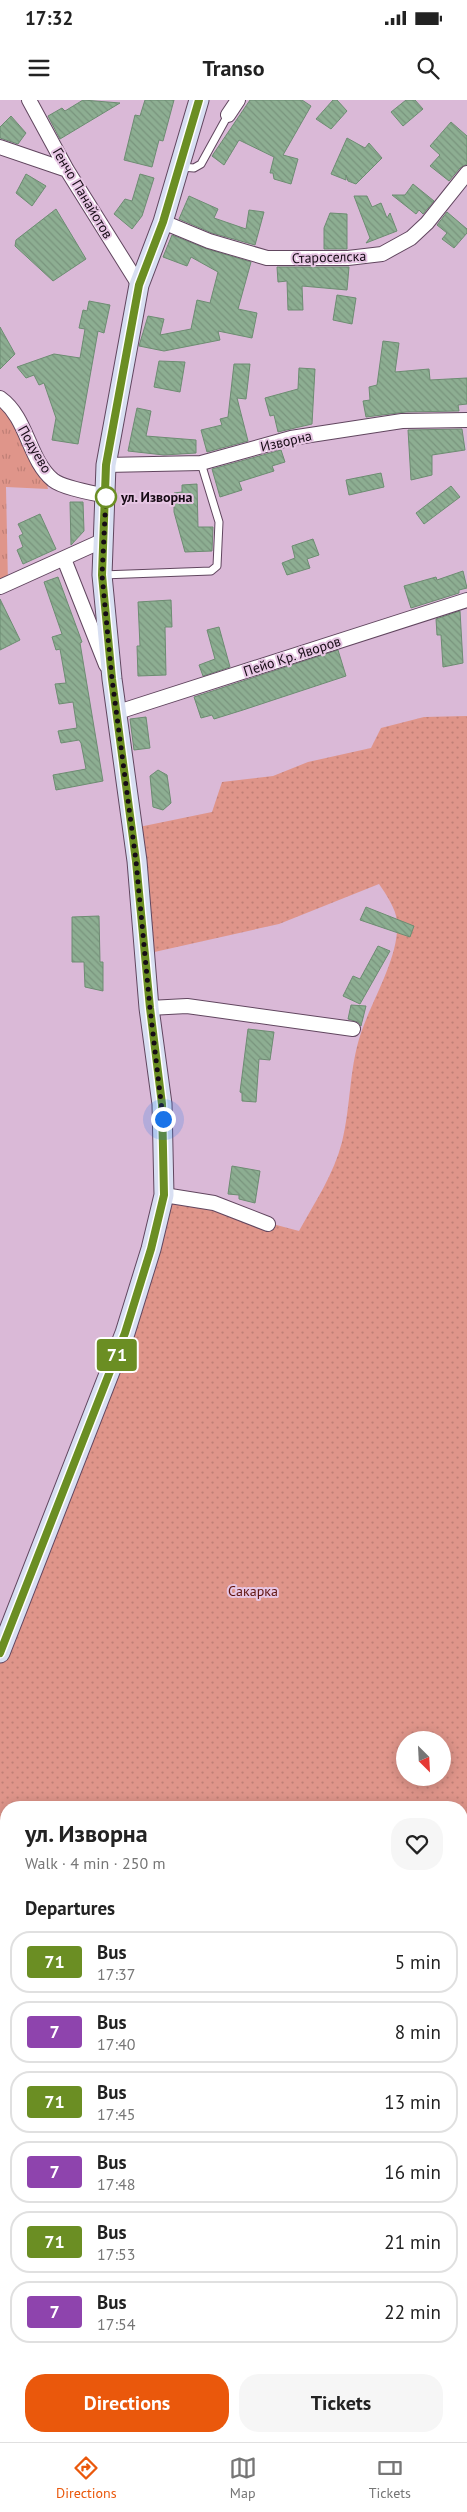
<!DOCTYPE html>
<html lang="en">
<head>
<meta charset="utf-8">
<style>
  :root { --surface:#fff; --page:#f6f6f6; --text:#222; --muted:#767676; --line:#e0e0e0; --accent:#ea580c }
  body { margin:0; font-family:"PT Sans",sans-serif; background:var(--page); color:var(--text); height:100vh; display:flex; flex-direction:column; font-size:19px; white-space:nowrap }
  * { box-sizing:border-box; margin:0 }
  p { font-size:16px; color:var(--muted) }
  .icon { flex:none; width:28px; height:28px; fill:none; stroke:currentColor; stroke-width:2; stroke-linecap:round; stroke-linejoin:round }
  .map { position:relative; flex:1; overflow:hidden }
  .panel { position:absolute; left:0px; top:1701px; width:468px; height:641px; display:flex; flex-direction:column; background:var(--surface); border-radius:20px 20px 0 0; box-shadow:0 2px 12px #0003 }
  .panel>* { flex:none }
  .badge { padding:0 10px; border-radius:4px; font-size:18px; line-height:32px }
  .needle { width:32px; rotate:156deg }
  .buttons { position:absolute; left:396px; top:1631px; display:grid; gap:10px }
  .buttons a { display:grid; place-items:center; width:55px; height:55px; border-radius:50%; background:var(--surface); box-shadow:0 2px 12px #0003; font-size:25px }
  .you { position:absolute; width:25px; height:25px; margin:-12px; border:4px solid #fff; border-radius:50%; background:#1a73e8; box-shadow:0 0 0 8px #1a73e833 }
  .map>.badge { position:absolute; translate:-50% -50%; box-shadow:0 0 0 2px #fff }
  h2 { padding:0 25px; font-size:19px; line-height:45px }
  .round { display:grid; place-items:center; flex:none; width:52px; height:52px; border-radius:20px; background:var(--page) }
  .summary { display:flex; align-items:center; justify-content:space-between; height:85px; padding:0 25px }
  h1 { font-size:24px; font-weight:800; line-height:38px }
  .action { display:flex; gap:10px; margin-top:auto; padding:10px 25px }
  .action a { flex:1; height:58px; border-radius:20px; background:var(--accent); color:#fff; font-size:20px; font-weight:800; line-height:58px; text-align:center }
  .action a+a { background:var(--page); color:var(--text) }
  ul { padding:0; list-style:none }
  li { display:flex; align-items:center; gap:15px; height:62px; margin:0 10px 8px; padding:0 15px; border:2px solid var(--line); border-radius:20px }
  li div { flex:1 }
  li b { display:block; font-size:19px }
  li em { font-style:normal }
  li .badge { min-width:55px; font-weight:700; text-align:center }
  .status { display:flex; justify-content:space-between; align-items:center; height:35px; padding:0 25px; background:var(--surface); direction:ltr }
  .status svg { height:14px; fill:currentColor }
  header { display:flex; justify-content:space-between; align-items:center; height:65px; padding:0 25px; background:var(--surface); font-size:22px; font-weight:800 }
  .menu { display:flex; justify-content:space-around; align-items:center; height:70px; border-top:1px solid var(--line); background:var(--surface); font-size:14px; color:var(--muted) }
  .menu a { display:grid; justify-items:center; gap:2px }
  .menu .active { color:var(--accent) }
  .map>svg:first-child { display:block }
  .grass { fill:url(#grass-tufts) }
  .garden { fill:url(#garden-dots); fill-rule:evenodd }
  .building { fill:url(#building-back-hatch); stroke:#6d8c72 }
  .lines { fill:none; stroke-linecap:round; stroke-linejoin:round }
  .service-casing { stroke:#61465f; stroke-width:9 }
  .minor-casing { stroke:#61465f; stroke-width:16 }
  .secondary-casing { stroke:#61465f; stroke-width:21 }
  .service { stroke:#fff; stroke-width:7 }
  .minor { stroke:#fff; stroke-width:14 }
  .secondary { stroke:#d8dff2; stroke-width:19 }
  .line-casing { stroke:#fff; stroke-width:11 }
  .line { stroke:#6b8e23; stroke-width:8 }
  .walk { stroke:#160b15; stroke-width:5; stroke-dasharray:0 9 }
  .stop-dot { fill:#fff; stroke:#6b8e23; stroke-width:2.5 }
  .labels { text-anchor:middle; stroke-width:4; stroke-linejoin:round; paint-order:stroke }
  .street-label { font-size:14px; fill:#160b15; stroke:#e7c6e4 }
  .stop-label { font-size:14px; font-weight:bold; fill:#160b15; stroke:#e7c6e4; text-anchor:start }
  .park-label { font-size:14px; fill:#5e120d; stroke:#e7c6e4 }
</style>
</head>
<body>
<div class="status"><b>17:32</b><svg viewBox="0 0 49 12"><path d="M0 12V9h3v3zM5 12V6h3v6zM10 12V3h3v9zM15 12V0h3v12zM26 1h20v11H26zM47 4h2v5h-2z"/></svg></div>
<header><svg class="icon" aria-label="menu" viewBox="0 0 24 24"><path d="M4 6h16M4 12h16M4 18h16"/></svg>Transo<svg class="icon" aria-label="search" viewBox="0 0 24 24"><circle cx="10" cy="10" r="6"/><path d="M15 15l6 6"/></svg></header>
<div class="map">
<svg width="467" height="2342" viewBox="0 0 467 2342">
  <defs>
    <pattern id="grass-tufts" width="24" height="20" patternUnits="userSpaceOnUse" patternTransform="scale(1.25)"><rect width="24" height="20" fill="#df958a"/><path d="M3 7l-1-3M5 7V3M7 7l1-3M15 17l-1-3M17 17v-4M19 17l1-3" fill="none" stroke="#bf7f76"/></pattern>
    <pattern id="garden-dots" width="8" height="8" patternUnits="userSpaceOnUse" patternTransform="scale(1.25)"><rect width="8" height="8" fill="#df958a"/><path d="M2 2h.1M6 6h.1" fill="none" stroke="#bf7f76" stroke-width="1.8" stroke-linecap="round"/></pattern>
    <pattern id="building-back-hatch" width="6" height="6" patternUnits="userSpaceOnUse" patternTransform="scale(1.25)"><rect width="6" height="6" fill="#8dae92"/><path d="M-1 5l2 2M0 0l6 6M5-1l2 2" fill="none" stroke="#79947d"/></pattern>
  </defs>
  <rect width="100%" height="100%" fill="#dab9d7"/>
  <!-- grass -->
  <path class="grass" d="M0,298L43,369L48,389L6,387L8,484L0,487Z"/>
  <!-- garden -->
  <path class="garden" d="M467,616V2342H0V1553L125,1233L164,1095L299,1131C315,1102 334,1074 342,1042C351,1006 349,968 361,933C372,900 400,856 397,821C396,809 386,794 379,784L279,824L150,853L139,727L212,712L222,682L273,676L308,662L371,648L381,628L424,617ZM405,1640H442V1678H405ZM6,1708H461V2336H6Z"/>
  <!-- building -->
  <path class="building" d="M83,0L120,3L60,39L48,16L62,8L65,11Z
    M145,0H174L163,41L159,40L152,67L124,60L135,15L140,16Z
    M250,0H302L311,6L283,55L298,59L291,84L274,79L273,73H270L274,57L239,40L224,65L212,56Z
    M333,0H337L347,11L331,29L316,19Z
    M406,0H415L423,9L403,26L391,12Z
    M11,16L26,33L18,44L0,38V27Z
    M451,22L467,36V64L460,68L449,81L430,66L440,55L430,46Z
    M347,38L365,48L369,43L382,58L356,84L348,81L346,75V80L331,74Z
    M26,74L46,86L32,106L16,93Z
    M140,74L154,78L142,116L132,129L114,114L125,99L132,101Z
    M413,84L434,101L423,114L419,110L416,114L392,95H405Z
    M189,96L218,109L214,118L246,129L249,110L264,112L255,145L212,133L179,119Z
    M354,96H367L372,107L381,103L387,118L390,113L397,131L366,143L370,138Z
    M56,109L86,159L53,181L15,146L16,140Z
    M447,112L467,129V133L454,148L442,139L447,133L437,125Z
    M330,113L347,114V149H324V128Z
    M172,135L207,149L251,162L238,209L257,213L252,238L218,231L220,240L164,251L139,246L148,216L164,219L160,235L191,229L197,200L210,203L218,172L191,157L187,166L163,157Z
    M277,167H349L347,190L302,186L303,210H288L287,181L278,182Z
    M337,195L356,198L352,224L333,220Z
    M89,201L110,205L104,233L98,231L78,344L52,340L56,318L44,283L39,285L34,275L26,278L17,267L54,254L80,258L85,229L79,228L83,210L87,211Z
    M0,227L15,254L0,269Z
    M383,241L399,243L395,272L429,269L430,280L467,278V304L458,305L459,311L406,312L366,317L363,301L370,300L369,287L377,285Z
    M159,261L185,262L180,292L154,287Z
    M234,264H250L246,299L237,298L248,341L207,352L201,330L222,325L220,319L228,317Z
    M299,268L315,269L312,324L278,332L274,315L270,316L265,298L298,289Z
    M137,308L151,311L146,336L196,340V353L164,355L128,351Z
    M462,329L465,350L432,355V375L411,380L408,330Z
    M281,350L285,362L272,366L274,371L239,382L242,390L220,397L212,369Z
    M381,373L384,387L349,395L346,380Z
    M197,384L198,427H213L212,451L185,452L174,412V393L182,392V385Z
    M451,386L460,397L424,424L416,413Z
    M70,402H83L84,431L71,445Z
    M40,414L56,449L23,464L17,450L23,447L19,436L23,434L18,424Z
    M313,439L319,455L307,459L310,468L287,475L282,463L295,458L292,446Z
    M463,471L467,488L459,490V493L411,508L404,486L436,477L437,480Z
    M58,477L82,542L80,543L103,681L56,690L53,675L86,669L81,643L79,640L61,643L58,631L77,628L73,602L59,604L55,584L66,583L60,549L56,550L52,537L62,534L44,482Z
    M0,499L20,540L0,550Z
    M171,500L172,527H165L166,575L138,576L137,546H140L138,502Z
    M460,511L463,563L443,567L441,535H437L436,519Z
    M219,527L230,567L203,576L199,565L215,559L207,530Z
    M338,550L346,576L243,610L214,619L212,615L201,618L194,597Z
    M146,617L150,648L134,650L130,619Z
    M158,670L167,675L171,703L163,710L153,707L150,676Z
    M366,807L414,826L410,837L360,820Z
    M99,816L100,862H103V891L85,887L84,862H72V817Z
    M378,846L390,851L360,904L343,896L353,876L360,879Z
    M351,905L366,906L361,926L358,922L348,919Z
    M248,929L274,932L270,960L259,959L256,1002L242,1001V993L240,992Z
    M232,1066L260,1071L255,1103L239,1099V1095L228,1094Z"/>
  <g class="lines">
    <!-- service casing -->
    <g class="service-casing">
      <path id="service" d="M181,67L194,68L201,64L228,15
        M102,475L211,471L217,466L219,422L201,363"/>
    </g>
    <!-- minor casing -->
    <g class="minor-casing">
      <path id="minor" d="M29,0L67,70L139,185
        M228,15L238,0
        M0,47L67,70
        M163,122L209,141L267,158H348L382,154L411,138L427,123L467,73
        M0,298C28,318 28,359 53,380C63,388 93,393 106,396
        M106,365L201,363L291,338L402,321L467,320
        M64,459L106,565
        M0,487L104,440
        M118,612L467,500
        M149,908L187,906L353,929
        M164,1095L214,1103L268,1124"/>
    </g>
    <!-- secondary casing -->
    <g class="secondary-casing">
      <path id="secondary" d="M0,1553L125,1233L151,1149L164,1095L162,1004L149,908L137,761L112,579L102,475L106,365L139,185L163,122L199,0"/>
    </g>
    <!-- service -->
    <use href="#service" class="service"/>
    <!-- minor -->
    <use href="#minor" class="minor"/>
    <!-- secondary -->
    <use href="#secondary" class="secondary"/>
  </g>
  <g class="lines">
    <!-- line casing -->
    <g class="line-casing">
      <path id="line" d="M0,1553L125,1233L151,1149L164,1095L162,1004L150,908L136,761L112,579L102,475L106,365L139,185L163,122L199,0"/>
    </g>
    <!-- line -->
    <use href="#line" class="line"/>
    <!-- walk -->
    <path class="walk" d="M106,397L102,475L112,579L136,761L150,908L163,1019"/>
  </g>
  <!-- markers -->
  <circle class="stop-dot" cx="106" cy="397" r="10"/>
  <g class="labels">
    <!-- street labels -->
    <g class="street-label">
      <text transform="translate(83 93) rotate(59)" y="5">Генчо Панайотов</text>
      <text transform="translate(329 157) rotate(-2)" y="5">Староселска</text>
      <text transform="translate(286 341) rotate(-13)" y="5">Изворна</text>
      <text transform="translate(35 349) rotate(60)" y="5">Подуево</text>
      <text transform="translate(292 556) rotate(-18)" y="5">Пейо Кр. Яворов</text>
    </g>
    <!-- stop labels -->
    <g class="stop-label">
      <text x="121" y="402">ул. Изворна</text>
    </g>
    <!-- park labels -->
    <g class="park-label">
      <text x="253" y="1496">Сакарка</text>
    </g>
  </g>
</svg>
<div class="buttons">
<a><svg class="needle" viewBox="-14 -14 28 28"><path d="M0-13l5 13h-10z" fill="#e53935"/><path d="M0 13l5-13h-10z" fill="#767676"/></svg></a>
</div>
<div class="you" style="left:163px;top:1019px"></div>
<b class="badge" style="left:117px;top:1255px;background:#6b8e23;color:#fff">71</b>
<section class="panel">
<div class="summary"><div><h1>ул. Изворна</h1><p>Walk · 4 min · 250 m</p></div><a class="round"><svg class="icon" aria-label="heart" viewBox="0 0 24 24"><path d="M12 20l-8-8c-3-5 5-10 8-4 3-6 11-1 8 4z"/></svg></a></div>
<h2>Departures</h2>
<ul>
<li><span class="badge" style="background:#6b8e23;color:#fff">71</span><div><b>Bus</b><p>17:37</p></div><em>5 min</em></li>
<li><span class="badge" style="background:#8e44ad;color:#fff">7</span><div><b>Bus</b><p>17:40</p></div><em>8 min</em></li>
<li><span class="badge" style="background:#6b8e23;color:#fff">71</span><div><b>Bus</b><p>17:45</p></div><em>13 min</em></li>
<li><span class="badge" style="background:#8e44ad;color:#fff">7</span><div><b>Bus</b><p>17:48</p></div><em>16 min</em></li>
<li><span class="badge" style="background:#6b8e23;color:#fff">71</span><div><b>Bus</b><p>17:53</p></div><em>21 min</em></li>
<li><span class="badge" style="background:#8e44ad;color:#fff">7</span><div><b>Bus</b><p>17:54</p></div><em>22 min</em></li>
</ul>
<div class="action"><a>Directions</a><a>Tickets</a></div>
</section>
</div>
<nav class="menu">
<a class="active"><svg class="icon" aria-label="directions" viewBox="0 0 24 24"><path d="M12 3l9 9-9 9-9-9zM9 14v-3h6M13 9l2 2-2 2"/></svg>Directions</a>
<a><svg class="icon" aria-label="map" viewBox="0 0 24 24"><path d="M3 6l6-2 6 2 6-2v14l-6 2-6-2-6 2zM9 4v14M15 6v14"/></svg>Map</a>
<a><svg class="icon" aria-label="tickets" viewBox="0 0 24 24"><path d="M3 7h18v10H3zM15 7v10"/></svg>Tickets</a>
</nav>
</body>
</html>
